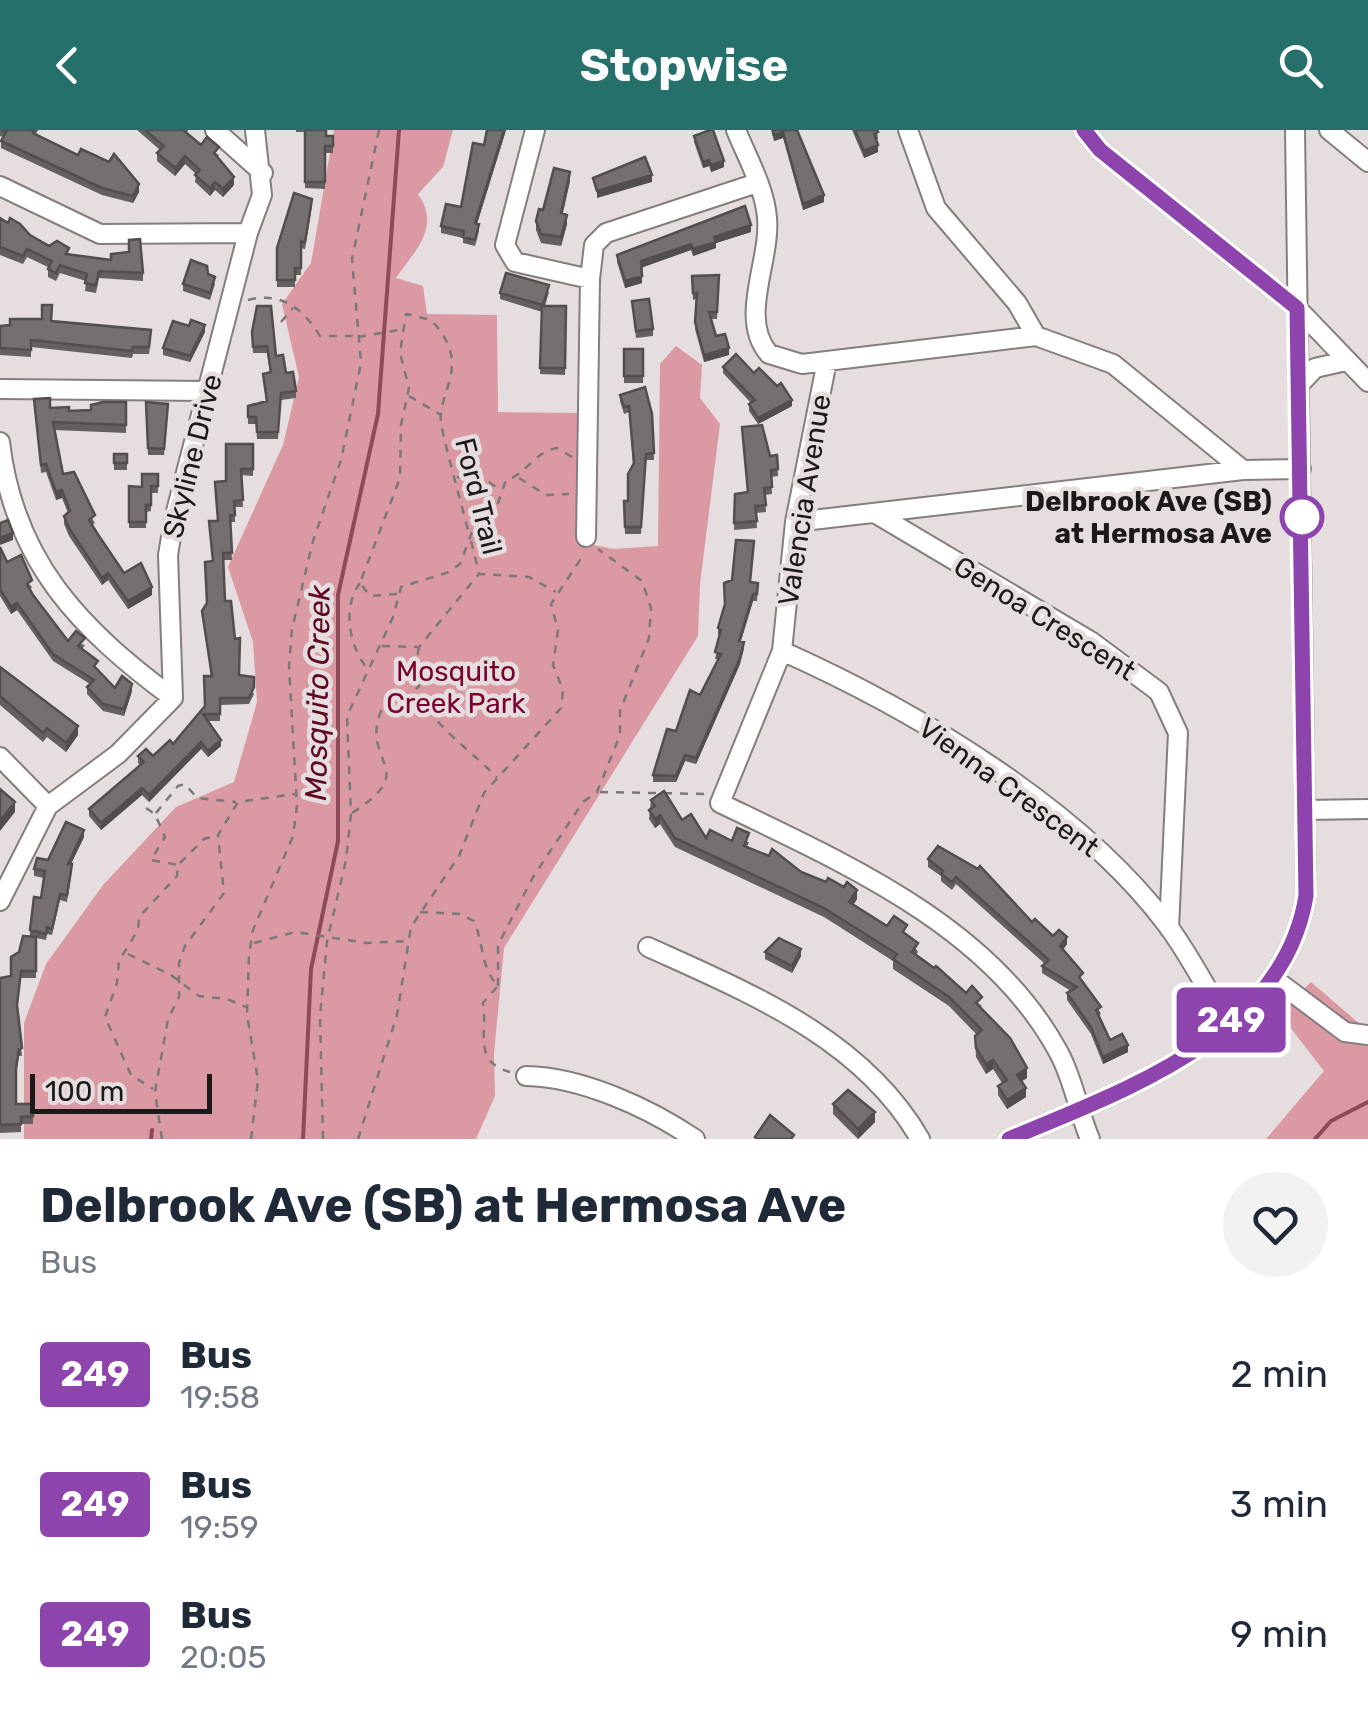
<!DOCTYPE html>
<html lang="en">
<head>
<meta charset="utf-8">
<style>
  :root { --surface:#fff; --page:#f2f2f3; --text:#1f2937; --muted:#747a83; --accent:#26706c }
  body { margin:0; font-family:Rubik,sans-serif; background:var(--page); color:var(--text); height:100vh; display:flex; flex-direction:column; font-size:38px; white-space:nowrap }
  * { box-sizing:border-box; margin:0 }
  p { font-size:32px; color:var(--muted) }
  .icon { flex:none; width:55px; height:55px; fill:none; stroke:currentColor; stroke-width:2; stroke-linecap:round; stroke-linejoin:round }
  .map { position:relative; height:1009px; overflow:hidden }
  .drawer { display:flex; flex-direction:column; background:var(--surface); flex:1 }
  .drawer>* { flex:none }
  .badge { padding:0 20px; border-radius:8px; font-size:35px; line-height:65px }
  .scale { position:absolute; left:30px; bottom:25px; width:182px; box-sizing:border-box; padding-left:10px; border:5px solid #1c1919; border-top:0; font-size:28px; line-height:35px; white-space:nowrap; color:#1c1919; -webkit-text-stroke:8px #e5ddde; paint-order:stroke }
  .map>.badge { position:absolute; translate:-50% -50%; box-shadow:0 0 0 5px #fff }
  .round { display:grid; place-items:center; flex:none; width:105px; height:105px; border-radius:52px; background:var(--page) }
  .overview { display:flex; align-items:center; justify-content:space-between; height:170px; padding:0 40px }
  h1 { font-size:48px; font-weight:700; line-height:75px }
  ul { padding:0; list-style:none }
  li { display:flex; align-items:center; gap:30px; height:130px; padding:0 40px }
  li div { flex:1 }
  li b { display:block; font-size:38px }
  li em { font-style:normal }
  li .badge { min-width:110px; font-weight:700; text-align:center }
  header { display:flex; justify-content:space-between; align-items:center; height:130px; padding:0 40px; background:var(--accent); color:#fff; font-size:45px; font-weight:700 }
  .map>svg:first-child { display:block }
  .green { fill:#db9aa3 }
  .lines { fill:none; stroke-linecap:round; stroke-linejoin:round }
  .stream { stroke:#8d4b58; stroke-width:4 }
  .minor-casing { stroke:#857e7e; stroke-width:22 }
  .path { stroke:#7c7778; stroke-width:2.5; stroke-dasharray:8 8; stroke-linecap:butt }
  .minor { stroke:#fff; stroke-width:18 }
  .wall { fill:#655f60 }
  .shaded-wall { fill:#534e4e }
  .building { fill:#766f70; stroke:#534e4e; stroke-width:2.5 }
  .line-casing { stroke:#fff; stroke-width:22 }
  .line { stroke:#8e44ad; stroke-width:15 }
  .stop-dot { fill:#fff; stroke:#8e44ad; stroke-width:5 }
  .labels { text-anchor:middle; stroke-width:9; stroke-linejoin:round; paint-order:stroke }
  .street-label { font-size:28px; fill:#1c1919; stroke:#e5ddde }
  .stop-label { font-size:28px; font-weight:bold; fill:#1c1919; stroke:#e5ddde; text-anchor:end }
  .park-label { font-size:28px; fill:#7b002f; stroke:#e5ddde }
  .water-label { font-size:30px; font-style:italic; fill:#600725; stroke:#e5ddde }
</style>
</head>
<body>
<header><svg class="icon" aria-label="back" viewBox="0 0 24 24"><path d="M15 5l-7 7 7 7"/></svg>Stopwise<svg class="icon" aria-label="search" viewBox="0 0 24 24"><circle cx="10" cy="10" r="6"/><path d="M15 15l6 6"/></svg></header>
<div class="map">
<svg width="1368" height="1009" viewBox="0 0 1368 1009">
  <rect width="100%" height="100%" fill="#e5ddde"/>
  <!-- green -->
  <path class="green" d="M334,0H453L443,37L418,64C441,97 416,119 396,148L423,156L427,184L497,185L498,282L578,283L576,411L613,419L658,416L660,234L676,216L702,235L700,268L720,294L700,454L698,506L504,818L494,924L495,966L476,1009H24V893L46,834L103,755L176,677L234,652L257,572L253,512L228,437L283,315L299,247L282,174L311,133Z
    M1311,852L1368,901V1009H1266L1324,941L1279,883Z"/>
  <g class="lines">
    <!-- stream -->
    <path class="stream" d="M151,1009L152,1000
      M303,1009L311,839L338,711V465L378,284L399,0
      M1315,1009L1331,991L1368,972"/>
    <!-- minor casing -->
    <g class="minor-casing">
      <path id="minor" d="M215,0L263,43
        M535,0L505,115L515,132L590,149L586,407
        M736,0C747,27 765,59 767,88C771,131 738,188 769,224L802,234L1036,206L1113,234L1243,340
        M908,0L936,78L1017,173L1036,206
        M1084,0L1100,20L1297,178L1368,252
        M1329,0L1368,32
        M0,56L100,104L248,103
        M590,149L594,115L606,103L757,53
        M827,231L795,392L782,521L720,673C844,733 991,796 1059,923C1074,951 1078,981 1090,1009
        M1299,255L1315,238L1346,231
        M0,259L207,261
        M0,312C14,432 80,499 173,568
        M878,385L1092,512L1159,562L1178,603L1169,798
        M795,392L1243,340L1301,339
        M782,521C914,580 1080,678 1168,796C1190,826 1208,861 1227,893
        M0,627L48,676
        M1306,680L1368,679
        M0,771L48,676L118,624L173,568L168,425L174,389L248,103L262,65L255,0
        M648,817C749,863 862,908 920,1009
        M1273,848L1345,902L1368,905
        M526,946C582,947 649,978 695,1009
        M1009,1009C1124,960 1283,907 1306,766L1295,0"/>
    </g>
    <!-- path -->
    <path class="path" d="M248,170C282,161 304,180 320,206H355
      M281,192L293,178
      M358,207L399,200
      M409,266L441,285
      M457,347L489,352L500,360
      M519,348L546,365L569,364
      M471,411L479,444L529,447L556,462
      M360,453C342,477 349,515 366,537
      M397,464L370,466L360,453L400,348L401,295L409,258L400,223L406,184L431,190C476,237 433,263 442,299C450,334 460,369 469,404
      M382,516L419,517L478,445
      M419,517C405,585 459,606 497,648
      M600,662L706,664
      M146,678L155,684L165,707L151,730L178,735L177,746L139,787L138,800L119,831L117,853L105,887L131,945L153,959
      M156,683L178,656L185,654L197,668L236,672
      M352,683C422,638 360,634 381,581L420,556
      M180,733L204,709L217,705
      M420,782L460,784L474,791C484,814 480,835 497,855
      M254,813L295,802L367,813L407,811
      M128,824L171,845L199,866L227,869L246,877
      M498,856V815L533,747L583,672L597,662L620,605V581L649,508L651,478L642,451L598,419
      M497,857L483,873C488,902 472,932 510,942
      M162,1009L155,962L168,889L179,867V833L185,816L224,763L218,705L238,672L295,664
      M251,1009L258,950L247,885L249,824L253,800L293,706L297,676L289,536L292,499L313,411L341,330L361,233L352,129L379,0
      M323,1009L320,886L327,812L346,730L351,684L347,586L393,487L401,457L449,442L460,434L477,389L497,376L506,350C526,345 535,321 557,318L572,327
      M358,1009L397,885L411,797L459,726L484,663L561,578L563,560L553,535L558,500L551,474L584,424"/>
    <!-- minor -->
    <use href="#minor" class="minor"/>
  </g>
  <!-- wall -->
  <path class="wall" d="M0,0H38L36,4L139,62L133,73L102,65L1,18V11L3,7L0,6Z
    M137,0H188L187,3L201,15L219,25L217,27L234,55L223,67L215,60L210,66L195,52L196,44L185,34L175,46L157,31V23L160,20Z
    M296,0H326V6H333V23H325V59L305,58V2H296Z
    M487,0H506L477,94L479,101L475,116L463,113V108L441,103V96L461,77L484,15Z
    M771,0H797L824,72L803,80L783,8L774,11Z
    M852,0H877L878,9L876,10L878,22L864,28Z
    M694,6L724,37L711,42L709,36L703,38L694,12Z
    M570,51L562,84L567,94L561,116L541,113L536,100V91L543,80Z
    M312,76L305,119L301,118V145H295V157H277V118Z
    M0,88L30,105L69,125L143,143V151L99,148L96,163L85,161L86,151L60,143L56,151L48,147V137L27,127L23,134L0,125Z
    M751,102L716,113V118L693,126L691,120L641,137L642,153L625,158L617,132V125Z
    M208,144L215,154L210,170L183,161V154Z
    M719,145L717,189H711L716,206L729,225L704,232L695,199L697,169L693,170L692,146Z
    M549,162L545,176H566L565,245L540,244L542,182L500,169V163Z
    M632,171L653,199V206L636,208Z
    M52,191L151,207L149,224H133L132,228L31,217V227L0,225V196Z
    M205,202L190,232L163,225V218Z
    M252,202L276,226L296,261V268L281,270L278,309H257L256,294H248V276L266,271L263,244L270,243L267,223H253Z
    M624,219H643V253H624Z
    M723,237L754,243L792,276L758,294L749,281V274L751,273L723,243Z
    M620,265L652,284L654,330H646L641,404H625L624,371H628L633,334L629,282L624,284L620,271Z
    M34,269L50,278L69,281L91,280L126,272V303L55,300L63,344L95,393L92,395L124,443L152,465L128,479L108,450L102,455L69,406L64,394V386L68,383L62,368L56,370L46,342L41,343Z
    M146,272L168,280L164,325H148Z
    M253,314V346L241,345L243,377H235V392H230L232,430H223L225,471L239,545L254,564L249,574L220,575V591H208L221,616L208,627L201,619L149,672L142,665L101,700L89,686V679L140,635L138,633V626H153L173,614L205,577L211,546L202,481L207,474L217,391L226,351Z
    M114,324H127V340H114Z
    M777,325L778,346L771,347L772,364L765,365L766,382L756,383L757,398L734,400L735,364L747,362L770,326Z
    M158,344V363H151V381L146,382V398H129V356L142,357Z
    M0,417L7,432L32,457L30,459L33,465L68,511L85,515L82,519L97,539L115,558L132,561L124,586L103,581L87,564V557L90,554L53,531L17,480L11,484L0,466Z
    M751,452L758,453L757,471H753L741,511L744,519L740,534L696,634L685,631L676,652H653V645L676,601L700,565L718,529H715L720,506L718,505V498Z
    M0,537L78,605L66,622L47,607L43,612L0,575Z
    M651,670L682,690L706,708L749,712L747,717L857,769L853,775L887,796L907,805L918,822L916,825L982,876L980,878L1027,948L1022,951L1026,967L1007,979L998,965V956L1002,953L993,939L986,944L976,927L975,906L977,905L949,876L893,839V831L824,787L675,717L660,694L655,698L649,689Z
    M84,707L71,734L72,741L67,772L60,770L52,805L47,804L46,810L36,808V848H21L17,879L22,926H19L16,946V974H33V994H21V1002L0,1003V848L11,846L19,822L30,806V800L41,768L44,748L34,746V739Z
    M928,729L1067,814L1063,820L1083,851L1101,884L1099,885L1110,910L1128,922L1103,934L1091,904L1067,870V863L1071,861L1042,843V836L1045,834L956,754L952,760L941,751V746L928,737Z
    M765,822L801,826L792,843L765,829Z
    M833,974L875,992L858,1009L833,984Z"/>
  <!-- shaded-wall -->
  <path class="shaded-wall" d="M504,0H506L475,100V93Z
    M783,2V8L774,11V5Z
    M878,15V22L864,28V21Z
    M185,26V34L175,46V38Z
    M709,30V36L703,38V32Z
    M724,31V37L711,42V35Z
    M570,42V51L561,92V83Z
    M652,45V52L597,68V61Z
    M234,47V55L223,67V59Z
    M215,52V60L210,66V58Z
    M139,54V62L133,73V66Z
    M824,65V72L803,80V74Z
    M567,85V94L561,116V107Z
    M751,95V102L716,113V118L693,126V119L714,107Z
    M691,114V120L641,138V131Z
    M642,146V153L625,158V151Z
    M205,195V202L190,232V226Z
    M729,218V225L704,232V225Z
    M792,270V276L758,294V288Z
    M62,360V368L56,370V362Z
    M13,403V410L0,415V408Z
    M108,443V450L102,455V448Z
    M152,457V465L128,479V471Z
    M753,464V471L739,517V511Z
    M17,473V480L11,484V477Z
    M744,512L740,534L696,634V628Z
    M132,554V561L124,586V579Z
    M78,596V605L66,622V613Z
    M221,610V616L208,627V621Z
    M201,612V619L149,672V665Z
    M685,625V631L676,652V646Z
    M142,658V665L101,700V693Z
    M15,672V682L0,701V691Z
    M660,685V694L655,698V689Z
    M84,700V707L68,740V734Z
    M857,760V769L849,781V772Z
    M1067,807V814L1060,823V816Z
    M801,819V826L792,843V836Z
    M1128,915V922L1103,934V927Z
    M993,930V939L986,944V934Z
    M1027,938V948L1017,954V945Z
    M1026,958V967L1007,979V970Z
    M875,982V992L858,1009V999Z"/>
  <!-- building -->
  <path class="building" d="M3,0H34L33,3L78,25L81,19L109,32L114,24L139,54L133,66L102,58L1,11L6,2Z
    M145,0H183L201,15L207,7L219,17L214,23L234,47L223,59L215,52L210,58L195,45L200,40L185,26L175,38L157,23L164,16Z
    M305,0H326V6H333V16H325V52H305Z
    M487,0H504L475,93L479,94L475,110L463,107L464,101L441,96L446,74L461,77L473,13L484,15Z
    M710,0H713L724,31L711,35L709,30L703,32L694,6Z
    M773,0H797L824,65L803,74L783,2L774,5Z
    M855,0H877L878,2L874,4L878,15L864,21Z
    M645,27L652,45L597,61L593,48Z
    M554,38L570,42L561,83L567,85L561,107L541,104L536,91L539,79L543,80Z
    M294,63L312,69L305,112L301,111V138H295V150H277V118Z
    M745,76L751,95L714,107L716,112L693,119L691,114L641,131L642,146L625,151L617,125Z
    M0,88L8,93L10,88L20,94L30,105L49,116L57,111L69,118L66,124L111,130V124L129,122V110L140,109L143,143L99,141L96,155L85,153L87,144L60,135L56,143L48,139L52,131L27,119L23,126L0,117Z
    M191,130L207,136L208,144L215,147L210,163L183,154Z
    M506,143L549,155L543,175L500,163Z
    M719,145L717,182H709L716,206L725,204L729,218L704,225L695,192L697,163H693L692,146Z
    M649,169L653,199L636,201L632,171Z
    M42,175H52L51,191L151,200L149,217H133L132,221L31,210V220L0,218V196L10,195V189H42Z
    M257,176H271L276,226L283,225L286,243L293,242L296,261L281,263L278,302H257L256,287H248V276L267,271L263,244L271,242L267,216L253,217L252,202Z
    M542,176H566L565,238H540Z
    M191,190L205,195L190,226L163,218L173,191L189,196Z
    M624,219H643V246H624Z
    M736,224L754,243L759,238L777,256L781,253L792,270L758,288L749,274L755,270L723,237Z
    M645,257L652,284L654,323L646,324L641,397H625L624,371H628V344L634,333L629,276L624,277L620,265Z
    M50,268V278L69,277V281L91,280V275L103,272H126V295L53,292L63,344L74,342L95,385L89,390L97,403L124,443L141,433L152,457L128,471L108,443L102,448L69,398L64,386L70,381L62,360L56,362L46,334L41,335L34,269Z
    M146,272L168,274L164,319L148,318Z
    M762,295L770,326L777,325L778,339L771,340L772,357L764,358L766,375L755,376L757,391L734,393L735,364L748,362L742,297Z
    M226,314H253V339H241L243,370L234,371L235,385H230L232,423H223L225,471H231L235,509L240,508L239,545L254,547V557L249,568H220V584H203L221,610L208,621L201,612L149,665L142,658L101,693L89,679L144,632L138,626L146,619L153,626L170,610L173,614L205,576L204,546H212L202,481L207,473L205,432L213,431L209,391H218L215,352L226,351Z
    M114,324H127V333H114Z
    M142,344H158V356H151V375H146V392H129V356L142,357Z
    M8,390L13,403L0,408V393Z
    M736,410L754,411L750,452L758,453L757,464H753L739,511L744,512L740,528L696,628L685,625L676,646L653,645L667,599L676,601L690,560L700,565L721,524L715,522L721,500L718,498L725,474L724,453L732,450Z
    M0,417L7,432L21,425L32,450L27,454L33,465L68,511L76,501L85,508L78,516L98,531L94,536L115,558L122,546L132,554L124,579L103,574L87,557L94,550L53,524L17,473L11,477L0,459Z
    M0,537L78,596L66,613L47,598L43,603L0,566Z
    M0,659L15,672L0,691Z
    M664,661L682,690L691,684L706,708L710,700L732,711L737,698L749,703L744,716L769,726L772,719L801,742L826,752L828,748L844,757L847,752L857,760L849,772L887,796L894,786L907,795L903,802L918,813L912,822L934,838L936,836L966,863L972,856L982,867L976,873L1010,908L1027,938L1017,945L1026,958L1007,970L998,956L1007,950L993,930L986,934L976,918L975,906L982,900L949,867L893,829L897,824L824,778L675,708L660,685L655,689L649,680L655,676L651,670Z
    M66,692L84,700L68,734H72L67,765L60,764L52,799L47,797L46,804L30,800L34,767L41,768L45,741L34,739L37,728L48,730Z
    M938,716L978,739L980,736L1032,792L1035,789L1053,806L1059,800L1067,807L1060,816L1083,843L1079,847L1101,877L1096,880L1110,910L1122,904L1128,915L1103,927L1091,897L1067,863L1077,857L1042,836L1049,830L956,747L952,752L941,744L943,741L928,729Z
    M23,806L36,807V841H21L17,875L22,918L19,919L16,938V974H33V986L21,987V994L0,995V848L11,846V827L19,822Z
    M779,808L801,819L792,836L765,822Z
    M848,960L875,982L858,999L833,974Z
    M770,985L794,1005L791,1009H757L755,1007Z"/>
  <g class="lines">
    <!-- line casing -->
    <g class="line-casing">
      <path id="line" d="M1009,1009C1124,960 1283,907 1306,766L1297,178L1100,20L1084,0"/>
    </g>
    <!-- line -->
    <use href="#line" class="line"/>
  </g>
  <!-- markers -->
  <circle class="stop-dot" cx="1302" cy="387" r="20"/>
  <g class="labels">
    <!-- street labels -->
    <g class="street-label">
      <text transform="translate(192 326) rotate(-76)" y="10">Skyline Drive</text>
      <text transform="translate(479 366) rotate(76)" y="10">Ford Trail</text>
      <text transform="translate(804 370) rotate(-81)" y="10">Valencia Avenue</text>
      <text transform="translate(1045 488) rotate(32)" y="10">Genoa Crescent</text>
      <text transform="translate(1009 657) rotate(36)" y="10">Vienna Crescent</text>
    </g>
    <!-- stop labels -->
    <g class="stop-label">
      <text x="1272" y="381">Delbrook Ave (SB)<tspan x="1272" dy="32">at Hermosa Ave</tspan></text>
    </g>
    <!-- park labels -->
    <g class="park-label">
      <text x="456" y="551">Mosquito<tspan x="456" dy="32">Creek Park</tspan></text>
    </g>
    <!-- water labels -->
    <g class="water-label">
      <text transform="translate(318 563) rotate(-89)" y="10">Mosquito Creek</text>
    </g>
  </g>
</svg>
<div class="scale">100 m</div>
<b class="badge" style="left:1231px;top:890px;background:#8e44ad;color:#fff">249</b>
</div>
<section class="drawer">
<div class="overview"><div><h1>Delbrook Ave (SB) at Hermosa Ave</h1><p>Bus</p></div><a class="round"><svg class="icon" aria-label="heart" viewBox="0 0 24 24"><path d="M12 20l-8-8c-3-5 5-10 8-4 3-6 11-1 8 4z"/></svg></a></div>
<ul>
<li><span class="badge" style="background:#8e44ad;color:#fff">249</span><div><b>Bus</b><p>19:58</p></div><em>2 min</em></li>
<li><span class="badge" style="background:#8e44ad;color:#fff">249</span><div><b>Bus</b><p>19:59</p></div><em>3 min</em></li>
<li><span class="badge" style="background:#8e44ad;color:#fff">249</span><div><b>Bus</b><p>20:05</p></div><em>9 min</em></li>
</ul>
</section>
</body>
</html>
